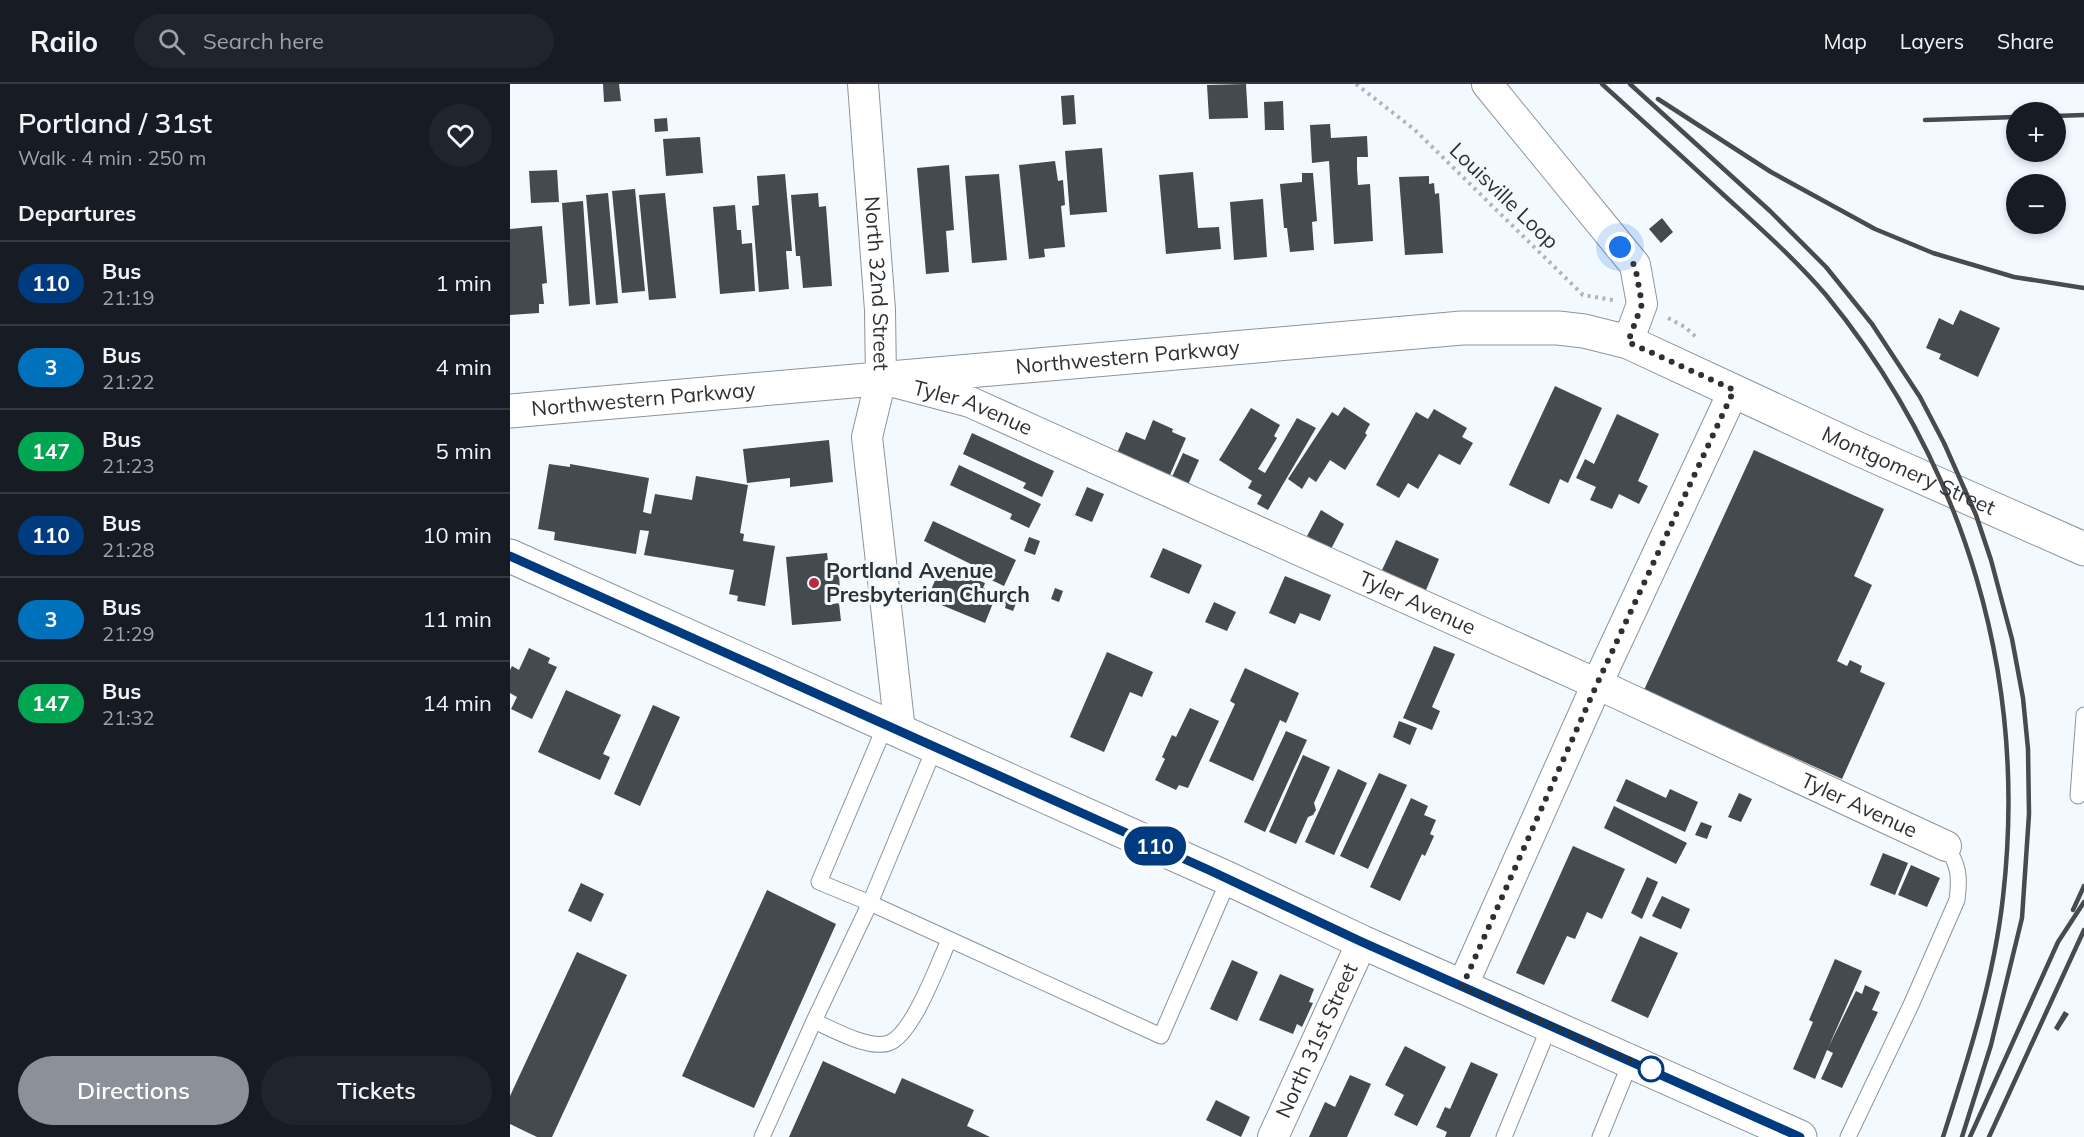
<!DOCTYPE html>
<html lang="en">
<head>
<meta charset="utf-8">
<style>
  :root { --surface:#171b24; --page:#20242c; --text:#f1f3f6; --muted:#9ea1a6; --line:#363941; --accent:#8c9099 }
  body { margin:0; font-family:Mulish,sans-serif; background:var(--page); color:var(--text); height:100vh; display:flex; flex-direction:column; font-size:22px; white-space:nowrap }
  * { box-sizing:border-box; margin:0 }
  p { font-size:20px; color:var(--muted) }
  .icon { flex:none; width:33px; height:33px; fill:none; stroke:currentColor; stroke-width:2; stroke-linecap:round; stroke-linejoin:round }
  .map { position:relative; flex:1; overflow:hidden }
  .panel { display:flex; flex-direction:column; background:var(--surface); width:510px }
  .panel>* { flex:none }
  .badge { padding:0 12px; border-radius:20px; font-size:21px; line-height:39px }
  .tools { position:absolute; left:1496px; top:18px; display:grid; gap:12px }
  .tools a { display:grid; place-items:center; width:60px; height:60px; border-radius:50%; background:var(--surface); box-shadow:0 3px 9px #0003; font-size:30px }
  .you { position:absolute; width:30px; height:30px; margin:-15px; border:4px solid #fff; border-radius:50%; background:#1a73e8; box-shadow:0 0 0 9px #1a73e833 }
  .map>.badge { position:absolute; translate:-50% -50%; box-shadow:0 0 0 3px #fff }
  h2 { padding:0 18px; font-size:22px; line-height:54px }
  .round { display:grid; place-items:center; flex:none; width:63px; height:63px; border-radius:32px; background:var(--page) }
  .summary { display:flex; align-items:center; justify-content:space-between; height:102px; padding:0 18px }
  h1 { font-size:28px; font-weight:600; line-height:45px }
  .cta { display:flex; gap:12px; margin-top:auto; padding:12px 18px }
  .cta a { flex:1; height:69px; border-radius:36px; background:var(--accent); color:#fff; font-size:24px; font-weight:600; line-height:69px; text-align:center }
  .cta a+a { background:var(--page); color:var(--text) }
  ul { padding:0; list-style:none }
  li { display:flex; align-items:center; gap:18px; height:84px; padding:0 18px; border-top:2px solid var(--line) }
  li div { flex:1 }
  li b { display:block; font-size:22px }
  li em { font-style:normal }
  li .badge { min-width:66px; font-weight:700; text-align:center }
  header { display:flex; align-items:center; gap:36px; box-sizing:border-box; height:84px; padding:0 30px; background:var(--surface); border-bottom:2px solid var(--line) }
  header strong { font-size:28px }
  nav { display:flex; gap:33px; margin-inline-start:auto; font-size:21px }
  .search { width:420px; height:54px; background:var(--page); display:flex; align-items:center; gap:15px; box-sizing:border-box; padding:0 21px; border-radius:33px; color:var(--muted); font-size:22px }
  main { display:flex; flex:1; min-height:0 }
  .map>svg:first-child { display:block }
  .building { fill:#444a4e }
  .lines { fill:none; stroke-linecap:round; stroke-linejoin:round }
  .lane-casing { stroke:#8d9499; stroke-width:17 }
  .street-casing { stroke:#8d9499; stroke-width:32 }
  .secondary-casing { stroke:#8d9499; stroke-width:35 }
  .path { stroke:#b0b5ba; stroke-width:4; stroke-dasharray:3 4.5; stroke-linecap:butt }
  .lane { stroke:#fff; stroke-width:15 }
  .street { stroke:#fff; stroke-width:30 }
  .secondary { stroke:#fff; stroke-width:33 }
  .rail { stroke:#474b4e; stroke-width:4.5 }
  .line-casing { stroke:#fff; stroke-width:14 }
  .line { stroke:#003b80; stroke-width:9 }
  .walk { stroke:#2e3133; stroke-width:6; stroke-dasharray:0 10.8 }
  .poi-dot { fill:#ba2943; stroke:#f2f9ff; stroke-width:2 }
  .stop-dot { fill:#fff; stroke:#003b80; stroke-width:3 }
  .labels { text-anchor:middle; stroke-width:6; stroke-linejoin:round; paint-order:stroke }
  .street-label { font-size:21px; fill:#2e3133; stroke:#f2f9ff }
  .poi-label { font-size:21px; font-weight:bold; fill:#2e3133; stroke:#f2f9ff; text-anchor:start }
</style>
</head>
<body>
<header>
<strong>Railo</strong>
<div class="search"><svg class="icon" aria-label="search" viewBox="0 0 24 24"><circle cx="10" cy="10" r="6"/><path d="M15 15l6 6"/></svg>Search here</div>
<nav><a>Map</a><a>Layers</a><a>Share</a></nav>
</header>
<main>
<section class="panel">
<div class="summary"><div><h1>Portland / 31st</h1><p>Walk · 4 min · 250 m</p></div><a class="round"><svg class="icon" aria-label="heart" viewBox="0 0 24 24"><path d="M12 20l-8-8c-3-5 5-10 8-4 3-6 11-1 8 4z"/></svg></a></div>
<h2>Departures</h2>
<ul>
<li><span class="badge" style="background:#003b80;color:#fff">110</span><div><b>Bus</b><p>21:19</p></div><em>1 min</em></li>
<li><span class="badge" style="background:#0072bc;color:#fff">3</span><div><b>Bus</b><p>21:22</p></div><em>4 min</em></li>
<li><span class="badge" style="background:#00a651;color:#fff">147</span><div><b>Bus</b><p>21:23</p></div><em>5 min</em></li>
<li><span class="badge" style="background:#003b80;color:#fff">110</span><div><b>Bus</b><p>21:28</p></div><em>10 min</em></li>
<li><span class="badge" style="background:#0072bc;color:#fff">3</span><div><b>Bus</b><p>21:29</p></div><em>11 min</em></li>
<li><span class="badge" style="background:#00a651;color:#fff">147</span><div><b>Bus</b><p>21:32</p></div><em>14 min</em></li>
</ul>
<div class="cta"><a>Directions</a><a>Tickets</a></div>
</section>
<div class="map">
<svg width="1574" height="1053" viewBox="0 0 1574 1053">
  <rect width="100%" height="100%" fill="#f2f9ff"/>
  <!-- building -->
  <path class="building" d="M93,0H109L111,17L94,18Z
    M736,0L738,34L699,35L697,1Z
    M564,11L566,40L553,41L551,12Z
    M773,17L774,46H755L754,18Z
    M157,34L158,47L145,48L144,35Z
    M820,40L821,54L857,52L858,73H847V85L848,101L860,100L863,157L824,160L819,77L802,79L800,41Z
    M190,53L193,89L156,92L153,55Z
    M592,64L597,128L560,131L555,67Z
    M545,77L548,97L553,96L555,121L551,122L555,163L534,165L535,173L519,175L509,81Z
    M439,81L444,146L436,147L439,188L416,190L407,84Z
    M47,86L49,118L21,119L19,87Z
    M683,88L688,144L709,143L711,165L656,170L649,91Z
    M792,89H803L807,137L802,138L804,166L780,168L777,144H774L770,100L792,98Z
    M275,90L282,167H276L279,205L249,208L242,122L249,121L247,92Z
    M489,90L497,176L462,179L455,92Z
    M919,92V100L924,99L925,110L929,109L933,169L895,171L889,93Z
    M125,105L135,207L112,209L102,107Z
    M98,109L108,219L86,221L76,111Z
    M155,109L166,214L139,216L129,111Z
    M308,109L309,123L316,122L322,202L293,204L290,172H286L281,111Z
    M753,115L757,173L724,176L720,118Z
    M73,117L80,220L59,222L52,119Z
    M225,121L227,146H231L232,160L242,159L245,207L210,210L203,123Z
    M1152,134L1163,148L1151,159L1139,145Z
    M32,142L37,199L32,200L34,220H29V229L0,231V145Z
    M1450,226L1490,244L1468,293L1429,275L1431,270L1416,264L1429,234L1443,241Z
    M1045,302L1092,324L1058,399L1050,395L1039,420L999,401Z
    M834,323L860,340L855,349L857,351L835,386L820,376L806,398L799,393L792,405L778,395L822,328L828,332Z
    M741,324L770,341L764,352L767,354L748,385L755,389L787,334L806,344L758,426L747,420L752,411L738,404L742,397L709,376Z
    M924,325L957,344L952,353L963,359L950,381L929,370L908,405L898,399L889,414L866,401L906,328L918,335Z
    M1107,330L1149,350L1128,397L1138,402L1129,420L1109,410L1102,425L1080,416L1086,403L1066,394L1075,375L1084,380Z
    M643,336L663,345L662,348L676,354L660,391L607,369L616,348L635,356Z
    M462,349L544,387L532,413L513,404L516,399L453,370Z
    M319,356L323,398L280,403V394L237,399L233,365Z
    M1244,366L1374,425L1344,492L1362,501L1327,577L1337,582L1340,576L1352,582L1350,588L1375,599L1332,695L1134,606Z
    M673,369L689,376L677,403L661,395Z
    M39,380L60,383V380L139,394L133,428L141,430L145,410L182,416L186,392L238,401L230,449L234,450L233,457L265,462L255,522L227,517L228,512L219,510L224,486L134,471L139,447L130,446L126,470L44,456L45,448L28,445Z
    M449,381L531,420L519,444L500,435L502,430L440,401Z
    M577,403L594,410L582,438L565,431Z
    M811,426L834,440L821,465L797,452Z
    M423,437L506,476L494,502L475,493L477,488L414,457Z
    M519,453L530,457L525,471L514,467Z
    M886,456L929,475L916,506L872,486Z
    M653,464L692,481L679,510L640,493Z
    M317,469L319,486L329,491L330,507L323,515V520L329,519L331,537L282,541L276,473Z
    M430,485L450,494L452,490L475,499L473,504L487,509L475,539L417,515Z
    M775,492L821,511L810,537L790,529L785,540L759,529Z
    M545,504L553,507L549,518L541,515Z
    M494,509L508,514L503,527L495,524L496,520L491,518Z
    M704,518L726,528L717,547L695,538Z
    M924,562L945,570L922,623L930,627L922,646L893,634Z
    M19,564L40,574L38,579L47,583L22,635L1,625L7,613L0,609V586L2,582L9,586Z
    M597,568L643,588L632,613L620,608L594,668L560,653Z
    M735,584L789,609L776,639L770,636L743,697L699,677L725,620L720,617Z
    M56,606L111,631L93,670L100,673L90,696L28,668Z
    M143,621L170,633L130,722L104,710Z
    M680,624L709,637L678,704L669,701L666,706L645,696L655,675L652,673L662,651L666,653Z
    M889,637L907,644L900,661L883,653Z
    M776,647L797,656L755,748L734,738Z
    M793,671L820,683L804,719L806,726L803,731L798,733L786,760L759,748Z
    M828,685L857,699L824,771L795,758Z
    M869,689L897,701L858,785L830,772Z
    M1116,695L1156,714L1160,705L1188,718L1175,748L1106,717Z
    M1229,709L1242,715L1231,738L1218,733Z
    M901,714L918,722L914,731L926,736L920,750L924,752L915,772L912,770L890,817L860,803Z
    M1104,722L1177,759L1166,780L1094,744Z
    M1191,738L1202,742L1197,755L1185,751Z
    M1063,762L1115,785L1092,835L1077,828L1065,855L1057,852L1034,901L1006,889Z
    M1373,769L1398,779L1385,811L1360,801Z
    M1401,781L1430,794L1417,823L1388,811Z
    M1137,793L1148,798L1132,835L1121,829Z
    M71,799L94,810L81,838L58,827Z
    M257,806L326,840L244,1024L172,992Z
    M1152,812L1180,825L1171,845L1142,832Z
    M1130,852L1168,869L1138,934L1101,917Z
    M67,868L117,891L42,1053H27L0,1040V1012Z
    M1325,875L1352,887L1318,964L1346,907L1352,910L1355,901L1370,908L1362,926L1368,928L1332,1004L1311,995L1323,969L1317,966L1305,995L1283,985L1303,938L1299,936Z
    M722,876L748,888L727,937L700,925Z
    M770,890L804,905L799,918L803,919L792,943L787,940L783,950L749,936Z
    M1554,927L1559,930L1548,947L1544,944Z
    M895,962L936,983L907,1042L884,1031L894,1011L875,1001Z
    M313,977L385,1010L392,994L464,1026L457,1042L480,1053H279Z
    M961,978L988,990L960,1053H935L937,1048L926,1043L935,1023L940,1025Z
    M840,991L861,1000L837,1053H799L815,1018L825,1023Z
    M706,1016L740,1033L731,1053L696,1036Z"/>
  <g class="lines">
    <!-- lane casing -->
    <g class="lane-casing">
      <path id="lane" d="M376,640L309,798L360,819L425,663
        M1568,712L1574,631
        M439,856C428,880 403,950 379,959C359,966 322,945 304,937L360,819L651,952L719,795
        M252,1053L304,937
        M994,1053L1040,941
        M1090,1053L1121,977
        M1338,1053L1401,921L1447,816C1450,793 1449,781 1436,762"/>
    </g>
    <!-- street casing -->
    <g class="street-casing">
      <g id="street">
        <path id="s1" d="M353,0L370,226L371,295L357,353L390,647"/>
        <path d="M977,0L1125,181L1132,220L1118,258"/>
        <path id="s2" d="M380,297L460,318L1087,600L1436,762"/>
        <path d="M952,903L1087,600L1224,306"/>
        <path id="s3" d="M763,1053L852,858"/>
      </g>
    </g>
    <!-- secondary casing -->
    <g class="secondary-casing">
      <g id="secondary">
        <path id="s4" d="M0,327L952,244H1048L1074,247L1118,258L1344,363L1574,465"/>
        <path d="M0,472L719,795L852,858L1290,1053"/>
      </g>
    </g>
    <!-- path -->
    <path class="path" d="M846,0L905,46L1073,211L1103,216
      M1158,234L1175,243L1186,253"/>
    <!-- lane -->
    <use href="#lane" class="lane"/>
    <!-- street -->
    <use href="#street" class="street"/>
    <!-- secondary -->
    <use href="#secondary" class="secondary"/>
    <!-- rail -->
    <path class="rail" d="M1092,0C1134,38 1176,76 1217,114C1251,145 1286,176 1316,211C1456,382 1518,594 1493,813C1484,895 1458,975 1433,1053
      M1120,0L1260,127L1316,183L1362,240L1410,313L1434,359L1466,431L1481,476L1502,555L1513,614L1518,665L1519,730L1512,834L1481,961L1452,1053
      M1148,15L1261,88L1365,145L1423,169L1504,193L1574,204
      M1545,32L1574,31
      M1415,36L1506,33
      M1563,826L1574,802
      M1460,1053L1548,858L1574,818
      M1479,1053L1574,846"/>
  </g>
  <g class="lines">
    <!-- line casing -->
    <g class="line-casing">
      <path id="line" d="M0,472L701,787L852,858L1290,1053"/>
    </g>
    <!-- line -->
    <use href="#line" class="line"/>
    <!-- walk -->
    <path class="walk" d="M1110,163L1125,182L1132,220L1118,258L1224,306L1087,600L952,903L1141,985"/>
  </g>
  <!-- markers -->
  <circle class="poi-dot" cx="304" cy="499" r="6"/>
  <circle class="stop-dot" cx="1141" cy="985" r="12"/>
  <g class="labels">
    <!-- street labels -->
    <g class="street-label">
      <text transform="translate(994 112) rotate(44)" y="7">Louisville Loop</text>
      <text dy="7" stroke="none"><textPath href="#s1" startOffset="200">North 32nd Street</textPath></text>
      <text dy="7" stroke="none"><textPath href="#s4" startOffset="620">Northwestern Parkway</textPath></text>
      <text dy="7" stroke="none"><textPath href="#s4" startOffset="134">Northwestern Parkway</textPath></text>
      <text dy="7" stroke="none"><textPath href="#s2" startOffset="87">Tyler Avenue</textPath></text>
      <text dy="7" stroke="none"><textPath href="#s4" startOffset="1432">Montgomery Street</textPath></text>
      <text dy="7" stroke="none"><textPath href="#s2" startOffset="573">Tyler Avenue</textPath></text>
      <text dy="7" stroke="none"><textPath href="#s2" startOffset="1059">Tyler Avenue</textPath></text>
      <text dy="7" stroke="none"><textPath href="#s3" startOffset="106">North 31st Street</textPath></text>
    </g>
    <!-- poi labels -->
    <g class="poi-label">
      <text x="316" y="494">Portland Avenue<tspan x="316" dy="24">Presbyterian Church</tspan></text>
    </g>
  </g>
</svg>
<div class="tools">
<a>+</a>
<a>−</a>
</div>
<div class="you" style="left:1110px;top:163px"></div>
<b class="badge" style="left:645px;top:762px;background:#003b80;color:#fff">110</b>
</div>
</main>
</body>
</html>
